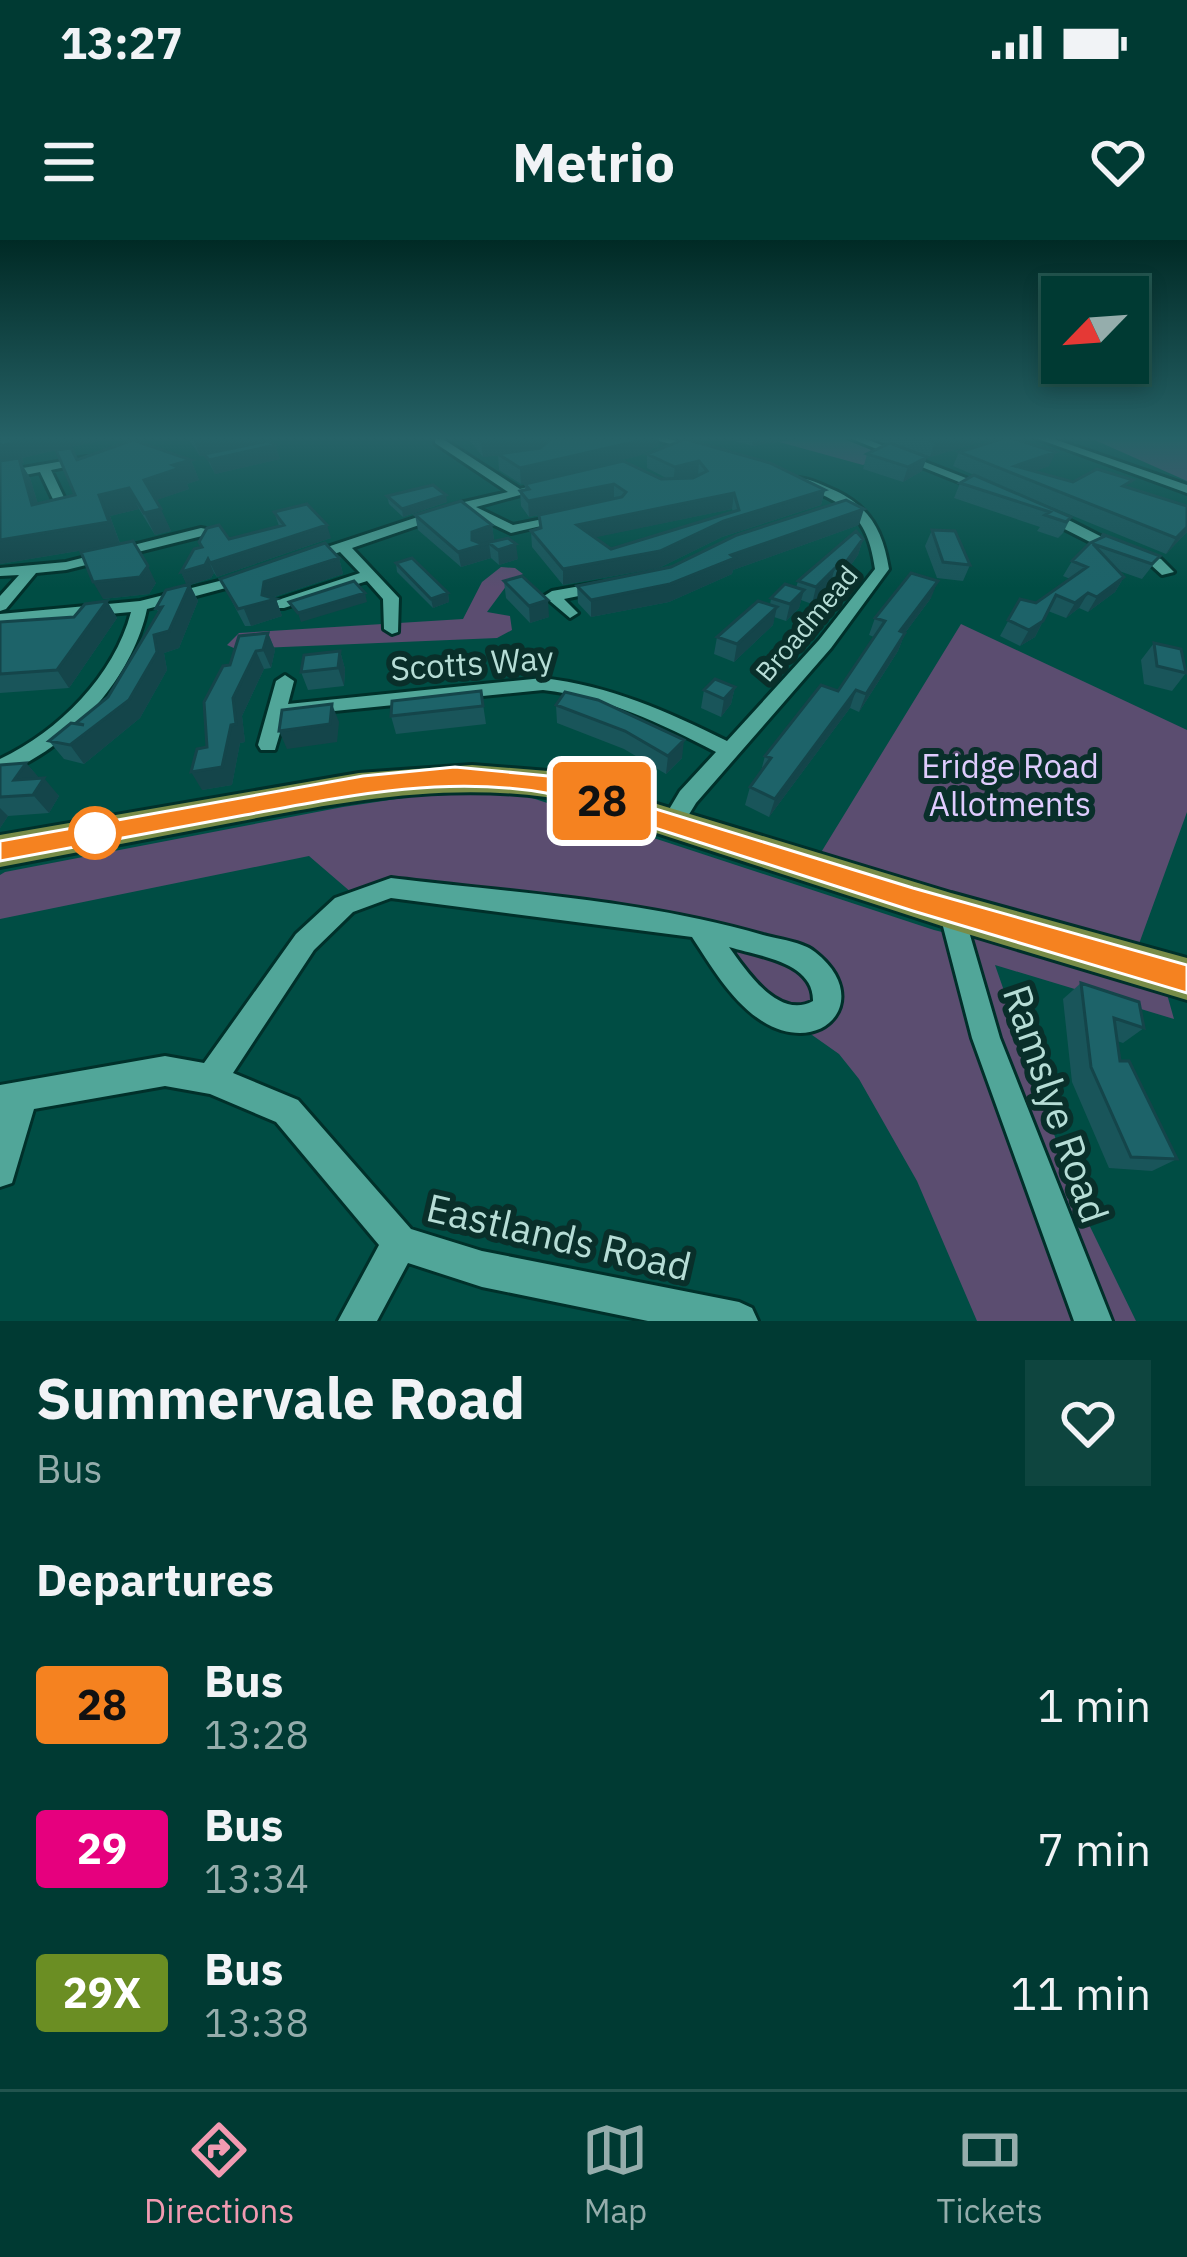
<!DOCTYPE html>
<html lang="en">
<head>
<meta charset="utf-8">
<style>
  :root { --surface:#003a33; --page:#0e453f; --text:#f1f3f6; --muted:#95adac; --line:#22544e; --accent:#f19ab1 }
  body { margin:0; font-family:"IBM Plex Sans",sans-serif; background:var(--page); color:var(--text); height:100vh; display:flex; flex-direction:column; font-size:45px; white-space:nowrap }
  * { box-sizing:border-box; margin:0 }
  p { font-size:39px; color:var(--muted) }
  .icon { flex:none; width:66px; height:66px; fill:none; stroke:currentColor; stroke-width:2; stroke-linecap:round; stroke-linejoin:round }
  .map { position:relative; height:1081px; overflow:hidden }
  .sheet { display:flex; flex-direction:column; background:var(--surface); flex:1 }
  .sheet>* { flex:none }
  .badge { padding:0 24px; border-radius:9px; font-size:42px; line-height:78px }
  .needle { width:78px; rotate:245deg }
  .fabs { position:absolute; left:1041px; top:36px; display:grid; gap:24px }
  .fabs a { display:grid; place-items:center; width:108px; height:108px; border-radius:0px; background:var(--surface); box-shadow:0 6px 18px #0003,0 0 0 3px var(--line); font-size:60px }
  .map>.badge { position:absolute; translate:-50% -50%; box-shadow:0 0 0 6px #fff }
  h2 { padding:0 36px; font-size:45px; line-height:108px }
  .round { display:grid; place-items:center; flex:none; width:126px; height:126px; border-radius:0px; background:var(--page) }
  .headline { display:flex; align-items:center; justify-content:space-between; height:204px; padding:0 36px }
  h1 { font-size:57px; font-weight:700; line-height:90px }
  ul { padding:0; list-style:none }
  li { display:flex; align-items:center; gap:36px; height:144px; padding:0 36px }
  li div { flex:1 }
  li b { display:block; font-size:45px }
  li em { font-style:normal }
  li .badge { min-width:132px; font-weight:700; text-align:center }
  .status { display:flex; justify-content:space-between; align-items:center; height:84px; padding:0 60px; background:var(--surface); direction:ltr }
  .status svg { height:33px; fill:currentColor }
  header { display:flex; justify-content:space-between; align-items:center; height:156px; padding:0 36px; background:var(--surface); font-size:54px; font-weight:700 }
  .dock { display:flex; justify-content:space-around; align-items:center; height:168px; border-top:3px solid var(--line); background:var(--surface); font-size:33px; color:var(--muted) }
  .dock a { display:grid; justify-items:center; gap:6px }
  .dock .active { color:var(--accent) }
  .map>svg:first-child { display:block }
  .green { fill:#5b4d70 }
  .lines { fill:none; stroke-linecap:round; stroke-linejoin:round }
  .minor-casing { stroke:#00302a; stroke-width:6 }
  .highway-casing { stroke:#00302a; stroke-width:6 }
  .minor { fill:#51a699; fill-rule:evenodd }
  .highway { fill:#788c48; fill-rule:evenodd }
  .wall { fill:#19555a; fill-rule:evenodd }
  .shaded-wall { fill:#14454a }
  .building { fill:#1d6369; stroke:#14454a; stroke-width:3; fill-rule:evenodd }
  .line { fill:#f58220; stroke:#fff; stroke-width:3 }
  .stop-dot { fill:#fff; stroke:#f58220; stroke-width:6 }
  .labels { text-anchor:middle; stroke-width:12; stroke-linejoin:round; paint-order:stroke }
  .far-street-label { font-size:27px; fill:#b6ddd6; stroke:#092f2a }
  .street-label { font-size:33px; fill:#b6ddd6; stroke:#092f2a }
  .park-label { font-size:33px; fill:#dfccfe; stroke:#092f2a }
  .near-street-label { font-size:39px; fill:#b6ddd6; stroke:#092f2a }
</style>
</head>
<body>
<div class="status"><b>13:27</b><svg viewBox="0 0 49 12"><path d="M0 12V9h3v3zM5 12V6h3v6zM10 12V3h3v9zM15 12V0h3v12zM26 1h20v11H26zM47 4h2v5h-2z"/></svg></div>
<header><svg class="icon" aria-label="menu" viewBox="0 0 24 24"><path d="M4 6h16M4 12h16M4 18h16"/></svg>Metrio<svg class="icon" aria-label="heart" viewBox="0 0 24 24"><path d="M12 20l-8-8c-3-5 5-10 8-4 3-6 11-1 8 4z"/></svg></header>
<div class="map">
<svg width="1187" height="1081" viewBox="0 0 1187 1081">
  <rect width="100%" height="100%" fill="#004d44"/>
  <!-- green -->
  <path class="green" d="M761,197H913L886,206L867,198L855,200L879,215L863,225Z
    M1088,197H1187V241Z
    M501,327L515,328L523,334L507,345L487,372L510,376L512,390L497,398L236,409L227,405L239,393L463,379L482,342Z
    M961,384L1187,490V572L1136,712L817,619Z
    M493,552L529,557L934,690L962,697L961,681L1163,740L1174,779L995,725L1077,960L1136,1081H977L917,941L859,839L839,814L788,778L699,684L352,653L309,616L0,679V635L5,632L343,567L423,555Z"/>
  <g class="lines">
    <!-- minor casing -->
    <g class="minor-casing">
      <path id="minor" d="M643,197H662L704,208L699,211Z
        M847,197H861L994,249L984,252Z
        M1033,197H1048L1187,245V253Z
        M435,199H443L520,249L551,241L557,245L476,267L513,285L568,274L575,278L511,293L463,270L352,308L399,358L398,392L392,394L384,389L383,359L367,341L284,368H272V362L360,333L340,312L305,323L300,322V316L460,263L508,252L435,203Z
        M86,217L90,218V222L51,230L72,274L71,277L60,274L40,232L0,240V232Z
        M799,238C812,239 824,246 836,251C871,268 883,292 889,329L831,408L696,563L680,589H664L661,583L680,551L716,512C660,483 606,457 543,450L285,476L275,510H261L258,505L276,441L285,435L294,441L288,464L543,438C610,446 667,471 727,501L819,400L875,329C867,273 847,266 799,244Z
        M1039,270H1049L1102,297L1161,319L1174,332L1162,335L1151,325L1092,303L1039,276Z
        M201,288L206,289V295L66,330L36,333L6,369L0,371V356L19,335L0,336V328L66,322Z
        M247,334L252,335V341L147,369C133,438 66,513 0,534V519C59,491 114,436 131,372L0,384V374L140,361Z
        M603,342L608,344V350L564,359L578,373L570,378L544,356L552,351Z
        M391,638C515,653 643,660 763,695C778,699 803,702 815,712C875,759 822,819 762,781C732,762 711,726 692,697L391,658L353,672L314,710L233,833L298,860L411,989L482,1011L739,1062L752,1068L758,1081H648L482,1047L408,1023L377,1081H338L379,1005L276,882L210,854L165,846L34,869L12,943L0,947V845L165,816L204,823L296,694L335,658ZM729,707C758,716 814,722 813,761C779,780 747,732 729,707Z
        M951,660L960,663L963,671L1000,798L1112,1081H1074L972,798L939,671L942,663Z"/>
    </g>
    <!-- highway casing -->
    <g class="highway-casing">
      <path id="highway" d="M472,525L548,531L951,653L1187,718V760L951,689L546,557C440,543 340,562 236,582C157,597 79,612 0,627V595L359,533Z"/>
    </g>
    <!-- minor -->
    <use href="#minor" class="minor"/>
    <!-- highway -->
    <use href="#highway" class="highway"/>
  </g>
  <!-- wall -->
  <path class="wall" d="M0,197H116L72,207L78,219L191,220L199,240L187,244L189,249L156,260L171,291L155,295L139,269L110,276L120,303L156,343L149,354L103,359L114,305L0,324ZM56,210L75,255L38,264L30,238L21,223H24L22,218Z
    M187,197H259L261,203L275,205L280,219L215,234L205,215L200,216Z
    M467,197H659L658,206L638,216L521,244L499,230L498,215L483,217Z
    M673,197H703L702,201Z
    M721,197H809L752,206Z
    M864,197H985L981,202L930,217L919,214L922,231L903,242L863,229L867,214L888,204Z
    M685,199L825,250L821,265L722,297L659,328L563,345L532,307L531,291L540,288L566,270L529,277L521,266L520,251L525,250V244L668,239L647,228V214ZM732,269L733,272L611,309L595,297Z
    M959,212L1049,226L1035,231L1073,242L1129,248L1187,266V292L1166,314L990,242L1071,277L1063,293L1058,298L1037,291L1040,287L954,258L960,243L974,235L953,226Z
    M387,256L447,262L403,277L389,264Z
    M274,272L331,298L217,337L214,333L211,338L190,345L198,361L179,408L164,413L167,430L140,478L84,524L64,519L49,501L76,484L108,457L159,373L156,368L187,345L181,332L229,299L279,286Z
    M415,275L492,285L494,300L482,304L508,298L518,319L499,325L491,318L461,327L418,290Z
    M859,285L733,330L732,334L669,362L591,377L578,363L577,346Z
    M932,290L970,325L963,341L937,338L925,306Z
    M1102,294L1160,316L1142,339L1119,331L1124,337L1115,352L1088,372L1079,368L1066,378L1048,371L1035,397L1020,406L1000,396L1020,359L1036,363L1070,339L1063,336L1072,321L1099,299Z
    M863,299L858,315L836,346L830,344L812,364L801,360L799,368L786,381L774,377L773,385L734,422L714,414L717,397L770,365L771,358L796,348L798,341Z
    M339,318L343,334L271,358L276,359L282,376L251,386H245L220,339Z
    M396,323L448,353L449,362L433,368L397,332Z
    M504,341L549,377L530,383L506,358Z
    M931,358L905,393L898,411L859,472L850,468L769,577L745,565L750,547L761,531L765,516L838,451L874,397L869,395L875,378Z
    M107,361L117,378L69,448L0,453V382L74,377Z
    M268,393L275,410L271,428L264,429L242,476L245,502L240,503L232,545L202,550L207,507L230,425Z
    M1154,403L1186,433L1172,451L1144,444L1141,420Z
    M340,411L345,429L344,446L308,450L301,432Z
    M735,447L731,464L721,477L701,468L704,450Z
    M481,451L486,484L396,494L391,476Z
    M565,452L682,518L666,534L624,509L557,483L556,465Z
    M26,523L39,538L59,556L49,573L8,576L0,588V525Z
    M1081,743L1144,788L1123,803L1117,801L1120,821L1177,919L1152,931L1109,928L1072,842L1063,759Z"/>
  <!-- shaded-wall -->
  <path class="shaded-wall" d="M19,197H67L88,240L56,210L22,218L24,223H21L30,238L45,287L0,228V206L11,198Z
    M67,197H116L72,207Z
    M192,197H259L261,203L200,216Z
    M535,197H546V211L483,217L481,202Z
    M647,197H659L658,206L638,216L521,244L520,228Z
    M754,197H809L752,206Z
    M954,197H985L981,202L930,217L935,202Z
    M275,205L280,219L215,234L209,220Z
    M1056,212L1049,226L1021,236L1015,226Z
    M927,217L922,231L903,242L908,227Z
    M191,220L199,240L187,244L189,249L154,261L144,240L173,225Z
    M699,221L698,236L673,242L675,227Z
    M614,244V260L529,277L528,261Z
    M129,248L139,269L110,276L120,304L0,324V300L99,255Z
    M825,250L821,265L722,297L659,328L563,345V329Z
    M734,253L732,269L578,301L577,285Z
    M446,255L447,262L403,277L402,269Z
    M161,269L171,291L155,295L144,273Z
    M864,269L859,285L733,330L732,334L669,362L591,377V360L731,315Z
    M327,285L331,298L217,337L210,323Z
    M492,285L494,300L474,307L489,303L491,318L461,327L458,312L472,292Z
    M1187,287V292L1166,314L1176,298Z
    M863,299L858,315L836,346L841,329Z
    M516,304L518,319L499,325L498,310Z
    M339,318L343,334L271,358L276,359L282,376L251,386L244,369L262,355L264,342Z
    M208,319L214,333L211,338L190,345L198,361L179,408L164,413L167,430L140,478L84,524L70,505L154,395L187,346L181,332Z
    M148,326L156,343L149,354L103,359L93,342Z
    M835,328L830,344L812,364L816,347Z
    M1124,337L1115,352L1088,372L1097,357Z
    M938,341L931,358L905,393L898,411L859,472L866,454L900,391Z
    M804,350L799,368L786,381L790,364Z
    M365,353L367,362L301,382L298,373Z
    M448,353L449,362L433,368L431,359Z
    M1088,353L1079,368L1066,378L1075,363Z
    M548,360L549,377L530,383L529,366Z
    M107,361L117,378L69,448L57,430Z
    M777,367L773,385L734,422L737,404Z
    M1043,381L1035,397L1020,406L1029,390Z
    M268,393L275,410L271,428L263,410Z
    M256,411L264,429L242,476L245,502L240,503L232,545L202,550L191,532L222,527L233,458Z
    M340,411L345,429L344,446L338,428Z
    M735,447L731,464L721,477L724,459Z
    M856,450L850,468L769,577L775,559Z
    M332,464L339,482L337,502L287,509L279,491Z
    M684,500L682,518L666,534L668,516Z
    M26,523L42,541L14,540Z
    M44,538L59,556L49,573L33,555Z
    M0,568L8,576L0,588Z"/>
  <!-- building -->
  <path class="building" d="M0,197H19L11,198L13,203L0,206Z
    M477,197H535L481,202Z
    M546,197H647L638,201L520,228L498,214L540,208L549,201Z
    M918,197H954L935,202Z
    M1008,197L1056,212L1015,226L1073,242L1097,229L1133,240L1123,246L1187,266V287L1176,298L959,212Z
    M685,199L770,223L825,250L724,281L660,311L563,329L531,291L541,288L539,275L622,257L626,252L614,244L528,261L520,251L529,249L525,244L623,221L661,239L693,238L707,231L699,221L675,227L647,214ZM734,253L739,270L611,309L577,285Z
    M133,200L191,220L173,225L180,228L144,240L161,269L144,273L129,248L99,255L109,282L0,300V221L19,218L32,265L75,255L56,210L71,208L77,220Z
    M268,201L275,205L209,220L204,214Z
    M890,203L927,217L908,227L867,214Z
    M974,235L1071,277L1066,282L1045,275L1050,272L960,243Z
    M433,245L446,255L402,269L387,256Z
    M846,260L864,269L731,315L735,318L670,344L591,360L577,346L671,327L737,295Z
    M461,261L492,285L472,292V300L482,304L508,298L516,304L498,310L489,303L458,312L415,275Z
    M307,264L327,285L210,323L208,319L205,325L181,332L194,309L202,307L199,302L207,288L219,285L229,299L284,285L274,272Z
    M932,290L955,291L970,325L943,322Z
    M856,291L863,299L841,329L835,328L816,347L798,341Z
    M1102,294L1160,316L1152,324L1093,304L1124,337L1097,357L1088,353L1075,363L1056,355L1043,381L1029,390L1008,380L1020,359L1036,363L1087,327L1072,321L1090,303L1105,296Z
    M133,301L148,326L140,337L93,342L81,312Z
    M325,303L339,318L264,342L262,355L276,359L238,369L220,339Z
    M412,318L448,353L431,359L396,323Z
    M911,333L938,341L900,391L905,393L866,454L856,450L775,559L750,547L771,518L765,516L821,445L838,451L885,381L875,378Z
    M522,336L548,360L529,366L504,341Z
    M354,341L365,353L298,373L289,362Z
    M190,344L169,391L154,395L157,412L129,460L70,505L49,501L71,483L84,485L76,483L108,457L162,367L156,368L166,350Z
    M785,344L804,350L790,364L771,358Z
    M107,361L57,430L0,434V382L74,377L85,364Z
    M758,361L777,367L737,404L717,397Z
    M268,393L263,410L256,411L233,458L236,484L231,485L222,527L191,532L197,509L207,507L204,462L223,426L230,425L239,396Z
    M1154,403L1181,409L1186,433L1157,426Z
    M340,411L338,428L301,432L304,415Z
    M715,439L735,447L724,459L704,450Z
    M481,451L483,466L391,476L392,461Z
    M565,452L598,460L684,500L668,516L625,491L556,465Z
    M332,464L330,484L279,491L282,470Z
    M26,523L14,540L44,538L33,555L0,557V525Z
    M1081,743L1139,762L1144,788L1114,778L1120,821H1129L1177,919L1131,917L1091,827Z"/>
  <!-- sky -->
  <linearGradient id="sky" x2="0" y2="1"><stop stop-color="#002a25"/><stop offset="0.57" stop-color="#266267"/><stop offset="1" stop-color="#266267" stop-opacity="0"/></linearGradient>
  <rect width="1187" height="348" fill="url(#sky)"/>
  <!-- line -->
  <path class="line" d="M455,527L548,536L913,648L1187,725V753L913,671L546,553C444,535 346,556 245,575C163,590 82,606 0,621V601L363,536Z"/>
  <!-- markers -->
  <circle class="stop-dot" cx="95" cy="593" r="24"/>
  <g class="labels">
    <!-- far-street labels -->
    <g class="far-street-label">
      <text transform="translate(807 384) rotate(-50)" y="9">Broadmead</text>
    </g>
    <!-- street labels -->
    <g class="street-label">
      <text transform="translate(472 423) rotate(-4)" y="12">Scotts Way</text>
    </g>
    <!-- park labels -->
    <g class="park-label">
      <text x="1010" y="538">Eridge Road<tspan x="1010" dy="38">Allotments</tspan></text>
    </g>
    <!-- near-street labels -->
    <g class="near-street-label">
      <text transform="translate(1056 864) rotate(71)" y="14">Ramslye Road</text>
      <text transform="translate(559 997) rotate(13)" y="14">Eastlands Road</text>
    </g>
  </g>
</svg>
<div class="fabs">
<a><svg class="needle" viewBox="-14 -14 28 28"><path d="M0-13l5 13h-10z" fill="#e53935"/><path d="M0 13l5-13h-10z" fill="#95adac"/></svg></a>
</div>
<b class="badge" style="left:602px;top:561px;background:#f58220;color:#111">28</b>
</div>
<section class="sheet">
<div class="headline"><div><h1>Summervale Road</h1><p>Bus</p></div><a class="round"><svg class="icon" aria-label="heart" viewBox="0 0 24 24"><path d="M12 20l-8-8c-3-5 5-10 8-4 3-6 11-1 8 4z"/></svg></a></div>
<h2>Departures</h2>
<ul>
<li><span class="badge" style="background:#f58220;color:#111">28</span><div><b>Bus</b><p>13:28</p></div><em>1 min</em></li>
<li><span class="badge" style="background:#e6007e;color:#fff">29</span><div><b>Bus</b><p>13:34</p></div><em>7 min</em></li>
<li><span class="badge" style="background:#6b8e23;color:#fff">29X</span><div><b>Bus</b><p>13:38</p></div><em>11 min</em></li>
</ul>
</section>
<nav class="dock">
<a class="active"><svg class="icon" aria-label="directions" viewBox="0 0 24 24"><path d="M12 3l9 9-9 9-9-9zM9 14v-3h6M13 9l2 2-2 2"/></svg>Directions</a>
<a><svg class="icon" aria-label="map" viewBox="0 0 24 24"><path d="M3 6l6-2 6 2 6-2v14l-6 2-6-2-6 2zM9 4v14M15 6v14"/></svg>Map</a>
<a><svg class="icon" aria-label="tickets" viewBox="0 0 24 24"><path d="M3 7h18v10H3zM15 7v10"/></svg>Tickets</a>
</nav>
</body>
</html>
